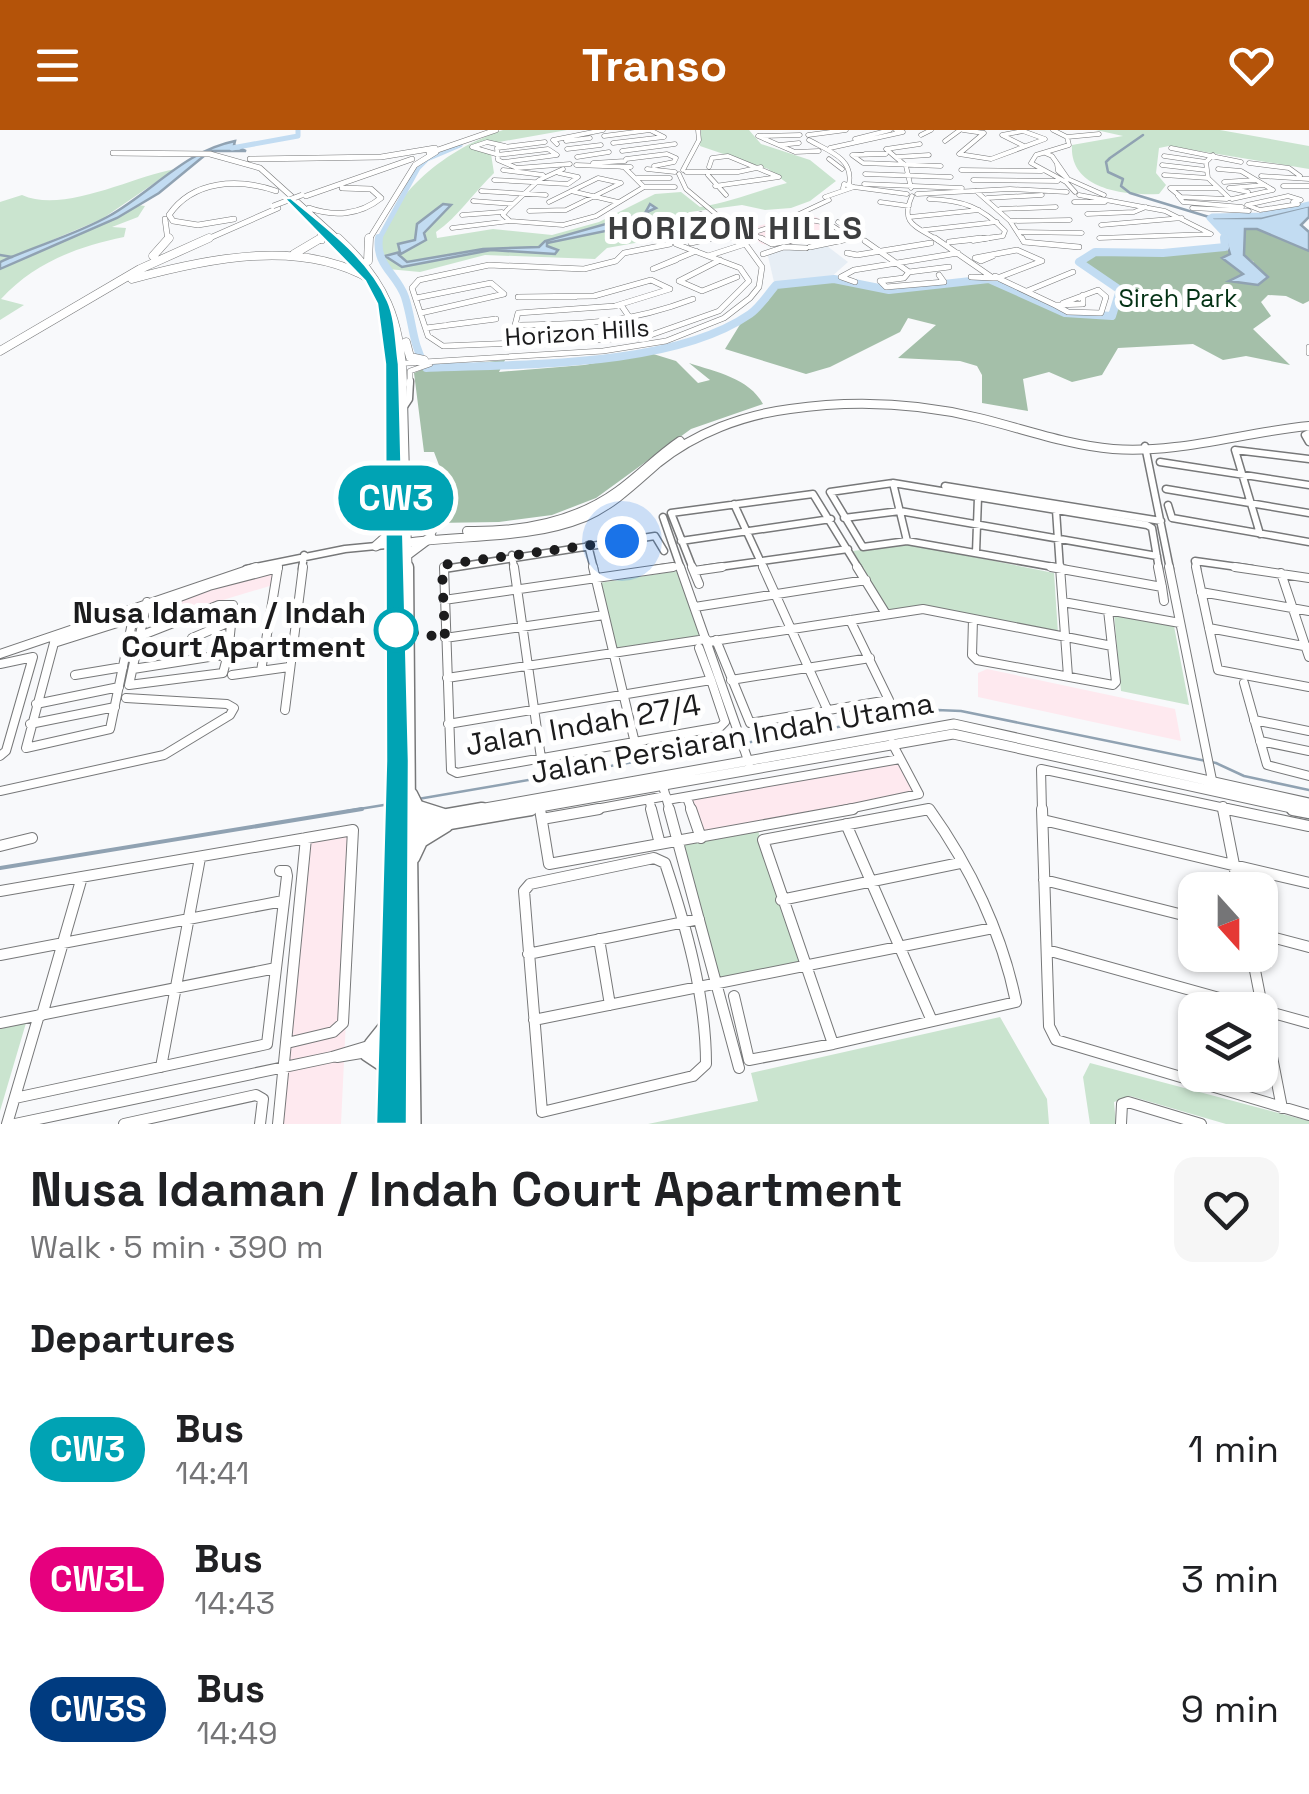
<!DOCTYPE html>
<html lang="en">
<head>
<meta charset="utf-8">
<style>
  :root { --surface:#fff; --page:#f6f6f6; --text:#202124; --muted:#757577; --accent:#b45309 }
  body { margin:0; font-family:"Space Grotesk",sans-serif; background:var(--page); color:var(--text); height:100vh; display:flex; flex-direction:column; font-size:38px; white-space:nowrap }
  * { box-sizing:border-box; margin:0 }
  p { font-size:32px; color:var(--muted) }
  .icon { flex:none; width:55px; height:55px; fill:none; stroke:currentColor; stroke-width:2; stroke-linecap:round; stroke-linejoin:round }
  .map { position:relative; height:994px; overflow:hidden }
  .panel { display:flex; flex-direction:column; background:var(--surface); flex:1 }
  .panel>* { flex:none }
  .badge { padding:0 20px; border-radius:32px; font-size:35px; line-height:65px }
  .needle { width:65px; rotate:159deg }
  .controls { position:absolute; left:1178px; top:742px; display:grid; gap:20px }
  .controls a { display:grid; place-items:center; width:100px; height:100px; border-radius:20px; background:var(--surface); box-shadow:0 2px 8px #0004; font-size:50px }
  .you { position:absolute; width:50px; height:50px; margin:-25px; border:8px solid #fff; border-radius:50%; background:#1a73e8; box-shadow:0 0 0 15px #1a73e833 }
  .map>.badge { position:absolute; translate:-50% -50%; box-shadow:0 0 0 5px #fff }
  h2 { padding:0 30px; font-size:38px; line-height:90px }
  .round { display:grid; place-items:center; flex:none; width:105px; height:105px; border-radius:20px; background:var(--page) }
  .headline { display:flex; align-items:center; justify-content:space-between; height:170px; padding:0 30px }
  h1 { font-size:48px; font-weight:700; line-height:75px }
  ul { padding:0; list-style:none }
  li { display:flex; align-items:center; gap:30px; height:130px; padding:0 30px }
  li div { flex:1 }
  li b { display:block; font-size:38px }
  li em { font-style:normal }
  li .badge { min-width:110px; font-weight:700; text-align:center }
  header { display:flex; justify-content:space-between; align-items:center; height:130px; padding:0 30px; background:var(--accent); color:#fff; font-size:45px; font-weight:700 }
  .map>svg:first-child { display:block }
  .commercial { fill:#fee9ef }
  .built { fill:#e7eef5 }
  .green { fill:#cae4cf }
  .forest { fill:#a4bfa9 }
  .water { fill:#c2dcf2; stroke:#90a2b2; stroke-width:2.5 }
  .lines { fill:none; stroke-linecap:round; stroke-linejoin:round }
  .stream-far1 { stroke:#90a2b2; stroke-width:2.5 }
  .stream { stroke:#90a2b2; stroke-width:4 }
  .river-far1 { stroke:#c2dcf2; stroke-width:5 }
  .river { stroke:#c2dcf2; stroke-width:8 }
  .minor-tunnel { stroke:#d7d8da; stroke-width:4; stroke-dasharray:4 1; stroke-linecap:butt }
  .minor-far4-casing { stroke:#777879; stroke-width:5 }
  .minor-far3-casing { stroke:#777879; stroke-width:6 }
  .minor-far2-casing { stroke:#777879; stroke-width:9 }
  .minor-far1-casing { stroke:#777879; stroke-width:10 }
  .minor-casing { stroke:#777879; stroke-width:12 }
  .major-far2-casing { stroke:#777879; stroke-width:10 }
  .major-far1-casing { stroke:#777879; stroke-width:11 }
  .major-casing { stroke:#777879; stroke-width:15 }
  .highway-far4-casing { stroke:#777879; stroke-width:6 }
  .highway-far3-casing { stroke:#777879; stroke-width:9 }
  .highway-far2-casing { stroke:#777879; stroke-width:11 }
  .highway-far1-casing { stroke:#777879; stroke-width:15 }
  .highway-casing { stroke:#777879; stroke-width:18 }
  .minor-far4 { stroke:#fff; stroke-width:4 }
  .minor-far3 { stroke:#fff; stroke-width:5 }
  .minor-far2 { stroke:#fff; stroke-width:6 }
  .minor-far1 { stroke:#fff; stroke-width:8 }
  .minor { stroke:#fff; stroke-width:10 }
  .major-far2 { stroke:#fff; stroke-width:8 }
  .major-far1 { stroke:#fff; stroke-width:9 }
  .major { stroke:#fff; stroke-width:12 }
  .highway-far4 { stroke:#fff; stroke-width:5 }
  .highway-far3 { stroke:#fff; stroke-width:8 }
  .highway-far2 { stroke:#fff; stroke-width:9 }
  .highway-far1 { stroke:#fff; stroke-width:12 }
  .highway { stroke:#fff; stroke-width:15 }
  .highway-bridge-casing { stroke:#777879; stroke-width:6; stroke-linecap:butt }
  .highway-bridge { stroke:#fff; stroke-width:5 }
  .line { fill:#00a3b4; stroke:#fff; stroke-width:2.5 }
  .walk { stroke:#1c1c1d; stroke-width:10; stroke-dasharray:0 18 }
  .stop-dot { fill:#fff; stroke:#00a3b4; stroke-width:5 }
  .labels { text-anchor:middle; stroke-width:10; stroke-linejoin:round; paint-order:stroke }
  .far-park-label { font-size:25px; fill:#043215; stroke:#fff }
  .far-street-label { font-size:25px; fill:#1c1c1d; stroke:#fff }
  .stop-label { font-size:30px; font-weight:bold; fill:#1c1c1d; stroke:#fff; text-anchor:end }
  .street-label { font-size:30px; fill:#1c1c1d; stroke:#fff }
  .far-district-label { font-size:32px; font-weight:bold; letter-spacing:2.5px; fill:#3d3e3f; stroke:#fff }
</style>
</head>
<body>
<header><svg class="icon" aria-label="menu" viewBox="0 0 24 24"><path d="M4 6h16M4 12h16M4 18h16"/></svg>Transo<svg class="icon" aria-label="heart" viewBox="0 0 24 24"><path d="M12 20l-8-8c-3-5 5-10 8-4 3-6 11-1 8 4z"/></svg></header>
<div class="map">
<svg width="1309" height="994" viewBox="0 0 1309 994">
  <rect width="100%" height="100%" fill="#f8f9fb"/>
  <!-- commercial -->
  <path class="commercial" d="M808,84L847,100L841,106L774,116L762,114L749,104L750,98Z
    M275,440L273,455L153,491V478L208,457Z
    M987,539L1175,579L1181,611L978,567V543Z
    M899,632L916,665L703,705L691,669Z
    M355,702L341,994H282L309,710Z"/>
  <!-- built -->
  <path class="built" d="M827,116L848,132L830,148L774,152L767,122Z"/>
  <!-- green -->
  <path class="green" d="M503,0H567L471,17L491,24L494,43C474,62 458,87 436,102L437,108L493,99L552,105L599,92L655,64L681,62L700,77C731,72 756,61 787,53L768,39L700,16L701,0H749L761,14L810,30L836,51L810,71L791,78L765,80L742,75L690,82L663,108L607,118L595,129L485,125L420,142L388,139L378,121C390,61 449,18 503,0Z
    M1096,0H1220L1309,16V39L1169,16L1159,18L1156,43L1166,55L1159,64C1126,66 1069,60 1072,15L1123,6Z
    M175,39L102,89L0,132V72L22,65C63,84 131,47 175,39Z
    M138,75L145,76L138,87L112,97L126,98L124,107C76,117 34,133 1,169L24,175L0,190V139Z
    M908,414L1054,443L1058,503L922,477L889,482L853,421Z
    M677,441L700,506L616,519L599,453Z
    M1114,484L1174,496L1189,575L1121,561Z
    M757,698L805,837L717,856L678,711Z
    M1000,887L1047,969L1049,994H648L758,971L751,943Z
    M26,893L0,981V899Z
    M1090,933L1309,991V994H1226L1130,966L1114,972L1116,994H1090L1083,947Z"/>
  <!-- forest -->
  <path class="forest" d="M1245,99H1257L1309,121V171L1303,174L1286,166L1268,165L1261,172L1271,186L1253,199L1290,235L1246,226L1223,230L1193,214L1118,218L1102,245L1072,252L1049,242L1023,249L1028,281L982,273V245L977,236L960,231L898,228L936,195L908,188L900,202L830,237L806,244L725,219L744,188L768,171L776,155L834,149L889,160L989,149L1065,183L1112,186L1120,160L1079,132L1095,122L1163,123L1225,117L1230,124L1223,129L1243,144L1234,150L1247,152L1254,132L1244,125Z
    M650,223L676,231L698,253L710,250L689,233C716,242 749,248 763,274L691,299L596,368L552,385L499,392L434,393L442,343L434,322H424L414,243L426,238L505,230L499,242L584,235Z"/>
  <!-- water -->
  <path class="water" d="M235,11L234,15L246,21H210L159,63L117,88L0,139V132C35,116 75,105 109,86C153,61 185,21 235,11Z
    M443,74L451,75L424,103L426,110L399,125L407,132L483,119L539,117L545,111L645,83L650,74L656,78L634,88L630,96L547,113V116L558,120L555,124L491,120L402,137L385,126L400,122L398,114L415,110L417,94Z
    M1309,76V87L1301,95L1309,102V121L1257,99H1245L1244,125L1268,147L1258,155L1229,151L1243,144L1222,128L1230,124L1224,104L1209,88H1261Z"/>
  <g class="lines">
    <!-- stream-far1 -->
    <path class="stream-far1" d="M1143,5L1110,28L1106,32L1108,42L1123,49L1121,56L1130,63L1209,87
      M0,125L12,127
      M418,669L937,580L961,581L1216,633L1244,646L1309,660
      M347,681L390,674"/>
    <!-- stream -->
    <path class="stream" d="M0,738L362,679"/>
    <!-- river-far1 -->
    <path class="river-far1" d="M232,18L298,6V0
      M378,111L418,38L427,29L460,15
      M1225,111L1224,104L1209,88L1212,86L1261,85L1309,74"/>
    <!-- river -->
    <path class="river" d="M379,108C375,135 397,144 405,167C413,192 412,214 426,238C519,234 672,238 750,184C760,177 768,164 776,155L834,149L889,160L989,149L1065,183L1112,186L1120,160L1079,132L1095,122L1163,123L1225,117L1224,108"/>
    <!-- minor-tunnel -->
    <path class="minor-tunnel" d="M702,104L707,103"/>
    <!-- minor-far4 casing -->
    <g class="minor-far4-casing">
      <path id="minor-far4" d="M963,0L984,3
        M1053,0L1067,7L1069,15L1036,25L1031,33L1066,52L1075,62
        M984,3L959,24L991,29L1045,9L1023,1L1002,5L1024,16
        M808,5L846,0
        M921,5L931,0
        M604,6L650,0L664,7
        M758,6L795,22L819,21
        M758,6L800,5
        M1067,7L1099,4
        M855,9L890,0
        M809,10C828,21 854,28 849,54
        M566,11L590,8
        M945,11L960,0
        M545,12L497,18L498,30L517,38L570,34
        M613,13L664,7
        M557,14L553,10L603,0
        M779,15L799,13
        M830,18L903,2L896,0
        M1171,18L1241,32
        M567,19L601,15
        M622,21L675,14
        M1045,23L1052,26L1068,49L1058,41L1057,34
        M496,24L472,17L487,12L505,16
        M865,24H886L852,25L863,33L941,36
        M497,25L548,19L557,25L504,32
        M1213,25L1206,32L1208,48L1229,68
        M1164,26L1206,32
        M577,27L609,22
        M897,27L929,25
        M626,29L667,24L676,28L674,32L654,36
        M829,29L842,39
        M593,33L625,31
        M1249,33L1289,38L1300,46
        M576,35L631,37H621
        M1162,35L1206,40
        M709,37L712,28L728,26L779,47L715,56
        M647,39L675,42
        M1218,39L1241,41L1273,60L1232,69
        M503,40L543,45
        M683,40L699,10L698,0
        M961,40L1042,41
        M686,42H738L761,37
        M679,44L686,59L729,95
        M865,44L951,47
        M708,45L726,65
        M1164,45L1208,48
        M1261,46L1309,49
        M637,48H670
        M1068,49L1104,65
        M494,50L568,54L578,47L559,43
        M973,50L1058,51
        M1224,52L1254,50
        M864,54L962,58
        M1283,56H1309
        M644,57H675
        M854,57L907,64
        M911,58L906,36L886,19L920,14
        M1218,58H1170L1181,67L1227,69
        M481,61L546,65
        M571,61L618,72
        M976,61L1010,91L1023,111
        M1248,62L1229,58L1265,55
        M917,64L1010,59L1067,62
        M1079,65L1165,81L1211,104L1099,108
        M912,66C899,95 917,96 939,111
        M1178,66L1183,72L1242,77
        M825,67L854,57L844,54L843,58
        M987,68L1042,65
        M929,69C962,70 982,77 1005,101L1003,106
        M473,71L513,74
        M880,72L909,76
        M1074,72H1105
        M1293,72L1301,70L1288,66L1247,75L1260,80L1298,74
        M1192,78L1249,81
        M1000,79L1056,77
        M529,81L566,80L621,53L598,48L549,72
        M1087,84L1134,82L1146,77
        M462,85L502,82
        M797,85L829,70
        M910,87L979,80
        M510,91L503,85L507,80L539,50L563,39
        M1010,91L1070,90
        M838,92L855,103
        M1101,95L1182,88
        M452,98L510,91L563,95L596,86L644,57L625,38
        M924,100L997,92
        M736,101L743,98L726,97L744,111
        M1019,102L1082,103
        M689,106L681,97L692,86L701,84
        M700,111L728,105L736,111
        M766,111L751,103C783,94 813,80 842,102L790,111
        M840,111L860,107
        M958,111L1003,106L973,111"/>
    </g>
    <!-- minor-far3 casing -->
    <g class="minor-far3-casing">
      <path id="minor-far3" d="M761,108L772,114L804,108
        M935,108L993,148H1001L995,146
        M981,108L949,112L988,108
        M1022,108L1024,112L1079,117
        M865,111L909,142L949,137
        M691,113L712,108
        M810,117L853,108
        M847,123L857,125L931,113
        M763,124L784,117L806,118
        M708,126L742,115L733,108
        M993,126L981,131L975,128L1017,120L1042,131L1000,147
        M676,130L653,139L696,121
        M971,147L993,148
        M1000,149L1055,175L1083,174V165
        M880,151L886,157L944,152L939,145
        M880,151L904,148L909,142
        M855,152L841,147L854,140L958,123
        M715,156L737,147L702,161L679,151L720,130
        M670,159L615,176L518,183L515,195C584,194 627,194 693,169
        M1027,161L1073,142
        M575,167H518L594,166L651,150L670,159
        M416,168L491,153L504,164L421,183
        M621,175L641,204
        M1055,175L1068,182L1101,183L1106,167L1098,160L1063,173
        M426,198L496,189L448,195
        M648,206L719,181L749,151L740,138L676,114
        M640,208L443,216L428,206L412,158L419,150L489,135L584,139L616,131L624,123L670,114
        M1309,217V223
        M392,234L603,221L666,211L724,188L750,168L759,157L762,137L741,108
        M410,254V241L430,234"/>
    </g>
    <!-- minor-far2 casing -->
    <g class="minor-far2-casing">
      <path id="minor-far2" d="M403,278L409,269L410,251
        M1309,303L1305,305L1309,312
        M1145,316L1170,439
        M1160,332L1309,355
        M893,353L907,411
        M945,356L1161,391
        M1166,359L1309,383
        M734,374L764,439
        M1168,375L1172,388L1309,412
        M1056,380L1060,439
        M663,387L681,439
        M844,388L900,381L1157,426
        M1260,404L1235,320L1309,329
        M681,411L831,389
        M588,415L594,439
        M976,423L978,367
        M512,425L514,439
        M246,439L345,419L397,414
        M272,439L278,438
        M302,439L304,425
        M444,439L655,406L664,421
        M656,439L680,436
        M693,439L671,383L813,364L859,439
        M705,439L848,419
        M1065,439L907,411L863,417L830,362L893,353L1147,395L1152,398L1159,439
        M1197,439L1195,431L1252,439"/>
    </g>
    <!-- minor-far1 casing -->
    <g class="minor-far1-casing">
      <path id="minor-far1" d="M444,437L451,640L457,643L720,597L725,592L711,550
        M514,437L541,628
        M593,437L635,613
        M680,437L749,633
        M692,437L699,454
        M763,437L828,581
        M857,437L886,484
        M1051,437L1162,457
        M1060,437L1068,546
        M1158,437L1162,457
        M1169,437L1213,655
        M1196,437L1218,540L1309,557
        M1235,437L1309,448
        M694,441L722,437
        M1281,443L1309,527
        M1162,457L1164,471
        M1201,462L1309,481
        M444,470L673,437
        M147,472L129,555L223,543L228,524
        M1063,472L1180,493
        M695,477L866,450
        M145,480L209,456L278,438
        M133,488L110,599L26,618L54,513Z
        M973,489L972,525L977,530L1113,555L1116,552L1108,480
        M1209,498L1309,517
        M192,508L232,491
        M445,508L604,485
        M716,510L750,593L889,570L850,490
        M707,512L923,479L1112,516
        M54,513L56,505
        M0,524L256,437
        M0,534L33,527L6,621L0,626
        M133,539L228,524L233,475H219L140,506
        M261,541L278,437
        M75,545L123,537
        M232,545L289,537
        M447,548L706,509
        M731,550L870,528
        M1244,553L1267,635L1309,646
        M36,574L119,557
        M285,580L303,437
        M1254,590L1309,601
        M30,594L115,577
        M448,594L711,550L699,518
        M1260,611L1309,621
        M662,653L670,681
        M0,661L164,625L230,585L234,578L227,574L126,568
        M687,668L692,681
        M649,669L652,681
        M667,670L900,629
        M1223,676L1224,681
        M540,677L541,681
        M585,681L666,666
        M839,681L919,664L892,613
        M918,681H930
        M1042,681L1041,639L1239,681"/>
    </g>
    <!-- minor casing -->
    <g class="minor-casing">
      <path id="minor" d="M540,679L549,734L853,679
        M651,679L660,714
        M669,679L739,938
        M691,679L701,708
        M929,679C970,736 1002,803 1016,872L833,914L763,710Z
        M1042,679L1049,896L1056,910L1309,985
        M1223,679L1239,760
        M1227,679L1309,696
        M542,689L599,679
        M1043,690L1309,753
        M846,694L932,891
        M0,716L32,708
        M654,728L665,733C686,796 706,867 706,934L693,946L542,982L524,761L530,754Z
        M1044,750L1195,788
        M0,761L353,700L343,893L333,902L287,913
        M781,770L960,733
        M1260,804L1309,817
        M599,809L610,875
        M1047,820L1309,893
        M528,824L699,789
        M0,825L283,771
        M1252,825L1282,978
        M734,866L749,930L833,914
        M42,885L82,747
        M534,890L993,798
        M0,893L276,838
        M337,927L391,918
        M161,937L200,728
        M15,968L267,914L287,746L286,741H280
        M7,994L39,885
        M15,994L332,927L372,915
        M124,994L256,965L263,969L260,994
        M278,994L306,708
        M1121,994L1122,974L1128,972L1201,994"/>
    </g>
    <!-- major-far2 casing -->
    <g class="major-far2-casing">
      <path id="major-far2" d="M467,401C520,402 574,393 618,361C640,345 658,326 680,311
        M397,414C459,404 526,411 585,387C613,375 635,353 658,333C695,303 743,285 790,279C853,270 918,273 979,288C1024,299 1067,315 1113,319C1179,324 1244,302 1309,296"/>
    </g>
    <!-- major-far1 casing -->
    <g class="major-far1-casing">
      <path id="major-far1" d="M468,681L954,594L1309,673
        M517,681L953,604L1305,681"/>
    </g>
    <!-- major casing -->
    <g class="major-casing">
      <path id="major" d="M1293,679L1309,682
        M396,694L482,679
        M409,700L531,679"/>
    </g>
    <!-- highway-far4 casing -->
    <g class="highway-far4-casing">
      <path id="highway-far4" d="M113,23L210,24L260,38L341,111
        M429,23L496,0
        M250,29L381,27L435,18
        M306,66L412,29
        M309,78C334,87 360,85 381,68L371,59L342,58
        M165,89L168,111
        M234,89L198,95L173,91L169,85C193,50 238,48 276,61
        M319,97L322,111
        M203,111L278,78
        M368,111L415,35L436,22"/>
    </g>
    <!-- highway-far3 casing -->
    <g class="highway-far3-casing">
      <path id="highway-far3" d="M338,108C385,151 401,190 403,254
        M294,124L321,108
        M153,126L169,108
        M368,131L369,108
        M132,149C206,129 300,108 370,149
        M380,167L393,254
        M406,212L410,227L424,230
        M0,221L140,139L209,108"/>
    </g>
    <!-- highway-far2 casing -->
    <g class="highway-far2-casing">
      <path id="highway-far2" d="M392,251L397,439
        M402,251L407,439
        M406,392L431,402
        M376,416L396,398
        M407,425L431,407"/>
    </g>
    <!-- highway-far1 casing -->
    <g class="highway-far1-casing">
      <path id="highway-far1" d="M407,437L409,681
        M411,664L418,678L427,681
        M394,681L397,437"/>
    </g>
    <!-- highway casing -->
    <g class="highway-casing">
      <path id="highway" d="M409,679L413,994
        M420,679L442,686
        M412,727L420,710L446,694
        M372,915L388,895
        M367,923L391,939
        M391,994L394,679"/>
    </g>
    <!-- minor-far4 -->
    <use href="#minor-far4" class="minor-far4"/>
    <!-- minor-far3 -->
    <use href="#minor-far3" class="minor-far3"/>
    <!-- minor-far2 -->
    <use href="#minor-far2" class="minor-far2"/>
    <!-- minor-far1 -->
    <use href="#minor-far1" class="minor-far1"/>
    <!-- minor -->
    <use href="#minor" class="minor"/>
    <!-- major-far2 -->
    <use href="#major-far2" class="major-far2"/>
    <!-- major-far1 -->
    <use href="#major-far1" class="major-far1"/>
    <!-- major -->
    <use href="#major" class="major"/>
    <!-- highway-far4 -->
    <use href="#highway-far4" class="highway-far4"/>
    <!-- highway-far3 -->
    <use href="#highway-far3" class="highway-far3"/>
    <!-- highway-far2 -->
    <use href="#highway-far2" class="highway-far2"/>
    <!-- highway-far1 -->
    <use href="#highway-far1" class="highway-far1"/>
    <!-- highway -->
    <use href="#highway" class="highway"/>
    <!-- highway-bridge casing -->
    <g class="highway-bridge-casing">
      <path id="highway-bridge" d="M273,76L302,65"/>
    </g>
    <!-- highway-bridge -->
    <use href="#highway-bridge" class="highway-bridge"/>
  </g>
  <!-- line -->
  <path class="line" d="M284,68H291C326,97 369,128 388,171C396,189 396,214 399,234L409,631L407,994H376L386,631L385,234L377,174L365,151Z"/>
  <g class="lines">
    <!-- walk -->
    <path class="walk" d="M396,500L445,508L442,439L448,434L622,411"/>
  </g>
  <!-- markers -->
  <circle class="stop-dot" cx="396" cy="500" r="20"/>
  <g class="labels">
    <!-- far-park labels -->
    <g class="far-park-label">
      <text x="1178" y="177">Sireh Park</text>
    </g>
    <!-- far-street labels -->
    <g class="far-street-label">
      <text transform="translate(577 202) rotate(-4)" y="9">Horizon Hills</text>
    </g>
    <!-- stop labels -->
    <g class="stop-label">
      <text x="366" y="493">Nusa Idaman / Indah<tspan x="366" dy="34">Court Apartment</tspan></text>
    </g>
    <!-- street labels -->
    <g class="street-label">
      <text transform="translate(583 595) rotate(-10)" y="10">Jalan Indah 27/4</text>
      <text transform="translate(732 608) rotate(-10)" y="10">Jalan Persiaran Indah Utama</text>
    </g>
    <!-- far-district labels -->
    <g class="far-district-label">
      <text x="736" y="109">HORIZON HILLS</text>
    </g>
  </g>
</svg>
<div class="controls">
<a><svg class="needle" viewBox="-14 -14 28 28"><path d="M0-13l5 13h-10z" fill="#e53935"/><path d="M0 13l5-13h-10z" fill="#757577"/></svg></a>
<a><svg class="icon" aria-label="layers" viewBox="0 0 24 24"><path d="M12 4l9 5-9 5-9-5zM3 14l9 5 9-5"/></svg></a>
</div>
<div class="you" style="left:622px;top:411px"></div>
<b class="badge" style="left:396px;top:368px;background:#00a3b4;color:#fff">CW3</b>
</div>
<section class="panel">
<div class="headline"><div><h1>Nusa Idaman / Indah Court Apartment</h1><p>Walk · 5 min · 390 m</p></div><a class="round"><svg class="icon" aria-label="heart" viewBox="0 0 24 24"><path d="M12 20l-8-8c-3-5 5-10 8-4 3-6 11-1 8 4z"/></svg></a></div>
<h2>Departures</h2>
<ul>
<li><span class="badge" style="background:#00a3b4;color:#fff">CW3</span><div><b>Bus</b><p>14:41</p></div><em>1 min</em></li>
<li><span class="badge" style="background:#e6007e;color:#fff">CW3L</span><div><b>Bus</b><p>14:43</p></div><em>3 min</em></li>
<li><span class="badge" style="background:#003b80;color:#fff">CW3S</span><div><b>Bus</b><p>14:49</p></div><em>9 min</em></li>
</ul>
</section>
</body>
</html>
